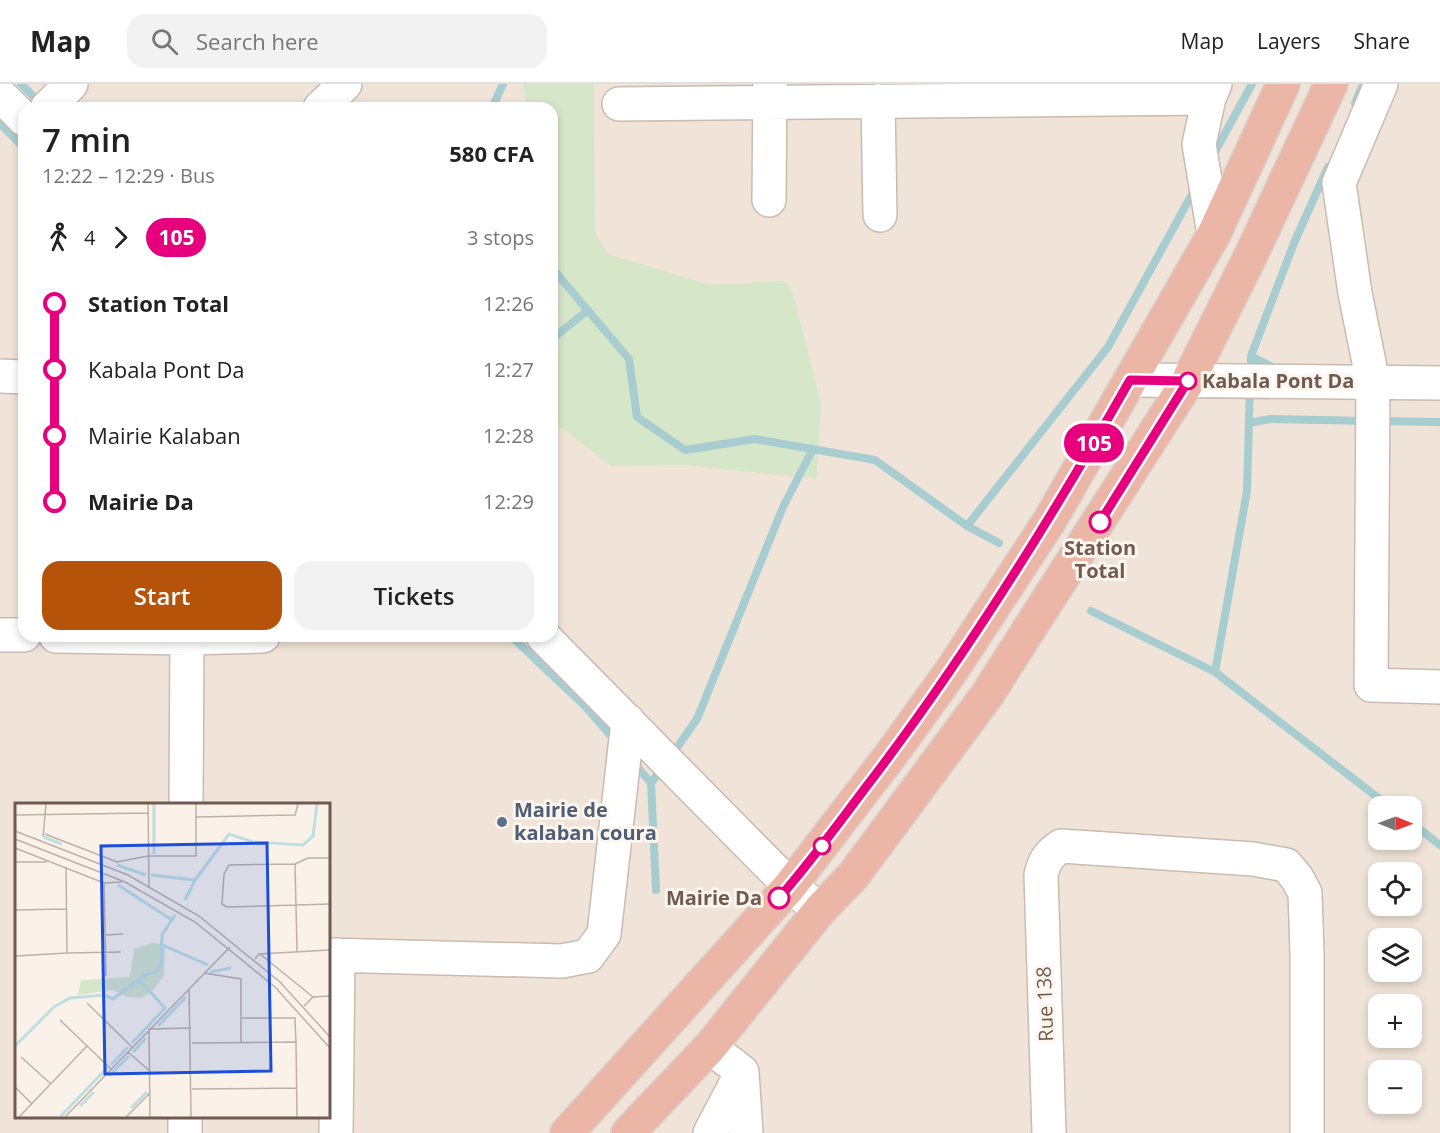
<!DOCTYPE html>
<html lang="en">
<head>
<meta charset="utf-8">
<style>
  :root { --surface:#fff; --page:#f2f2f2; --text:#222; --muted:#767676; --line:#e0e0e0; --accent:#b45309 }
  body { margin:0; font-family:"Open Sans",sans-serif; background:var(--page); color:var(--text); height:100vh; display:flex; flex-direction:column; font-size:22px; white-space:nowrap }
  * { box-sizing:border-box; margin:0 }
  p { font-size:20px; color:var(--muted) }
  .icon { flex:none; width:33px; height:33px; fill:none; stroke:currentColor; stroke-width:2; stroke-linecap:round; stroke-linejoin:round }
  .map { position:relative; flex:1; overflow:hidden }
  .panel { position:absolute; left:18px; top:18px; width:540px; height:540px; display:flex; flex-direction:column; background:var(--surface); border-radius:18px; box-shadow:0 3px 9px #0003 }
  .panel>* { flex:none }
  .badge { padding:0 12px; border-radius:20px; font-size:21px; line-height:39px }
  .needle { width:39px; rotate:91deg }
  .tools { position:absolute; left:1368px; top:712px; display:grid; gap:12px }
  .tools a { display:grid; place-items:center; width:54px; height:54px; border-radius:12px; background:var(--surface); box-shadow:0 3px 9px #0003; font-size:30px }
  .map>.badge { position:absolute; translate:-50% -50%; box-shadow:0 0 0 3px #fff }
  .legs { display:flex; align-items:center; gap:9px; height:66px; padding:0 24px; font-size:20px }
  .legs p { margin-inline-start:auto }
  .overview { display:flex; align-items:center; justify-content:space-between; height:102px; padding:0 24px }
  h1 { font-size:33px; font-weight:600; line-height:45px }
  .button { display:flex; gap:12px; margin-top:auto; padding:12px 24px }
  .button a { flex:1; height:69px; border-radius:18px; background:var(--accent); color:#fff; font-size:24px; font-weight:600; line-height:69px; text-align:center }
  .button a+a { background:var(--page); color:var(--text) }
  ul { padding:0 24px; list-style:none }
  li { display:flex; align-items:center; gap:21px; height:66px; font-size:22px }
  li i { display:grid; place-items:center; width:9px; height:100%; margin:0 8px; background:currentColor }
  li i::after { content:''; width:15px; height:15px; margin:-8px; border:4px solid; border-radius:50%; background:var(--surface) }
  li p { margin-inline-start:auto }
  li:first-child i { background:linear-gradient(#0000 50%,currentColor 0) }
  li:last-child i { background:linear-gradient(currentColor 50%,#0000 0) }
  header { display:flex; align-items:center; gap:36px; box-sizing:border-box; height:84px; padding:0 30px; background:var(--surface); border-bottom:2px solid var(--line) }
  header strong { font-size:28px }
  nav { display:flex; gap:33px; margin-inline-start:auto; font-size:21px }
  .search { width:420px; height:54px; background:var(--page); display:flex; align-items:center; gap:15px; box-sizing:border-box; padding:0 21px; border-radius:18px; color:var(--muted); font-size:22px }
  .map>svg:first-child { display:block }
  .residential { fill:#f0e4d8; fill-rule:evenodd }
  .green { fill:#d6e6c9 }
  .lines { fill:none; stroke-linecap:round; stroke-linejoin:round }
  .stream { stroke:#a7cdd1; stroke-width:8 }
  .minor-casing { stroke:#cbbab0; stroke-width:36 }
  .highway-casing { stroke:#d7d1ce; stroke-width:36 }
  .minor { stroke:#fff; stroke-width:33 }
  .highway { stroke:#ecb6a7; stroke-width:33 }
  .line-1-casing { stroke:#fff; stroke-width:14 }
  .line-1 { stroke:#e6007e; stroke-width:9 }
  .stop-1-dot { fill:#fff; stroke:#e6007e; stroke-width:3 }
  .service-dot { fill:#5c6f8a; stroke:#fdf6ef; stroke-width:2 }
  .labels { text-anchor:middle; stroke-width:6; stroke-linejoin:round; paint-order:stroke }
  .stop-label { font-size:20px; font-weight:bold; fill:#715a50; stroke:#fdf6ef; text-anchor:start }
  .service-label { font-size:20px; font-weight:bold; fill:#4e5e75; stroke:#fdf6ef; text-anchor:start }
  .street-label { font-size:20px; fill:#715a50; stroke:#fdf6ef }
  .inset-river { fill:none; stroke:#bfdee1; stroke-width:3 }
  .inset-road { fill:none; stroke:#bfb0a7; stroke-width:1.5 }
  .view { fill:#1d4ed8; fill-opacity:0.15; stroke:#1d4ed8; stroke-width:3 }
  .inset-edge { fill:none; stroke:#715a50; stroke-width:3 }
</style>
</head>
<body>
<header>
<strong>Map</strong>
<div class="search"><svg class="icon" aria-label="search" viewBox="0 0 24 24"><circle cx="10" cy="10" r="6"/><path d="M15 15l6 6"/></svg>Search here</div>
<nav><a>Map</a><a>Layers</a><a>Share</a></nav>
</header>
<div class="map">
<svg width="1440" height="1049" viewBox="0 0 1440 1049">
  <rect width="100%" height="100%" fill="#faf2e9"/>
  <!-- residential -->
  <path class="residential" d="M0,0H1440V1049H0ZM24,24H552V552H24ZM16,720H328V1032H16ZM1378,723H1412V756H1378ZM1378,789H1412V822H1378ZM1378,855H1412V888H1378ZM1378,921H1412V954H1378ZM1378,987H1412V1020H1378Z"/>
  <!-- green -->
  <path class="green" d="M523,0H594L595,149L608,170L710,201L785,197L792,206L821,318L817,395L683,381L611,382L552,336V24H527Z"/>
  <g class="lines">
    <!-- stream -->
    <path class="stream" d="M21,0L42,21
      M1355,19L1363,0
      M492,24L503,0
      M0,39L24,64
      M1212,73L1252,0
      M552,184L629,275L637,333L685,366L755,355L875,376L967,442L999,459
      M552,255L588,226
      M1251,272L1278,286
      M1251,289V272L1294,159L1328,83
      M1380,337L1440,338
      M1249,339L1270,335L1368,337
      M967,442L1108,263L1196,103
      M1091,527L1215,588L1390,723
      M511,552L584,621L616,658
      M1215,588L1247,407L1250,302
      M671,672L697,635L783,423L813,365
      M632,677L651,699L656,806
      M651,699L663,683
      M1412,739L1440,761"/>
    <!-- minor casing -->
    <g class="minor-casing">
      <path id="minor" d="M1381,0L1339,99L1355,209L1373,298L1371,601L1440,603
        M0,11L24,35
        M878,17L880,131
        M619,20L1209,14
        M47,24L71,0
        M320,24L345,0
        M769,116L770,0
        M1214,150L1199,60L1209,14L1215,0
        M0,292L24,293
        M1130,296L1440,299
        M0,551H24
        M56,552L187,554L263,552
        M543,552L790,802L820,826
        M186,720L187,554
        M328,871L562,877L588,872L604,850L628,637
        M710,963L742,988L746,1049
        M185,1049V1032
        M336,1049L338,871
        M710,1049L742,988
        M1049,1049L1041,791C1044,777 1049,770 1061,762L1253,775L1286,781L1297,794L1305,809L1307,869V1049"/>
    </g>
    <!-- highway casing -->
    <g class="highway-casing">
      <path id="highway" d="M567,1049L790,802L893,668L952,586L1050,436L1214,150L1283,0
        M628,1049L710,963L820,826L853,792L987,611L1188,297L1252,169L1331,0"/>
    </g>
    <!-- minor -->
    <use href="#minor" class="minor"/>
    <!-- highway -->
    <use href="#highway" class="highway"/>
  </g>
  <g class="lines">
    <!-- line-1 casing -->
    <g class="line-1-casing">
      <path id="line-1" d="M779,814C809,780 836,743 863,707C963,577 1049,439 1130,296L1188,297L1100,438"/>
    </g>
    <!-- line-1 -->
    <use href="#line-1" class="line-1"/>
  </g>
  <!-- markers -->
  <g class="stop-1-dot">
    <circle cx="1188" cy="297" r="8"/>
    <circle cx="1100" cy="438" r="10"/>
    <circle cx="822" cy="762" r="8"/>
    <circle cx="779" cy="814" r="10"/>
  </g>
  <circle class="service-dot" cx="502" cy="738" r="6"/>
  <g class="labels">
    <!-- stop labels -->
    <g class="stop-label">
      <text x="1202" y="304">Kabala Pont Da</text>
      <text x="1100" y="471" text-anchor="middle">Station<tspan x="1100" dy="23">Total</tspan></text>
      <text x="762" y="821" text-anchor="end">Mairie Da</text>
    </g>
    <!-- service labels -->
    <g class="service-label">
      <text x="514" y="733">Mairie de<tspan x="514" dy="23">kalaban coura</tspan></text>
    </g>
    <!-- street labels -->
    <g class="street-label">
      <text transform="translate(1045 920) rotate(-92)" y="7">Rue 138</text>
    </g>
  </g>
  <!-- overview -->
  <g transform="translate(15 719)">
    <rect width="315" height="315" fill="#faf2e9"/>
    <path d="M138,140L150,141L149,173L138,187L127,195L112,194L98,187L63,192L66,177L115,174L119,146Z" fill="#d6e6c9"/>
    <path class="inset-river" d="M139,1V51M29,34L47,41M102,62L131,72M136,72L179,77M103,82L157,117M170,97L180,77L214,31L238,39L288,42L298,33L302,1M145,141L193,162M195,169L216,165M143,223L171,194M117,240L150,205L125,178M0,243L39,204L55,195L89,192L98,196L132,171L141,169L146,162L147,132L160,112M118,249L131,235M96,262L113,244M94,273L114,253M65,303L79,289M116,305L132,289M45,314L92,265"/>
    <path class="inset-road" d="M133,1L134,85M0,12L133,10M181,14L280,12L283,1M0,28L113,72L184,113L265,179L315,234M30,31L102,59L133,53H181V1M28,34L31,1M0,36L110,79L180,119L260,184L315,245M0,45L89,80L107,79M315,55H293L280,61L214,62L209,71L207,101L212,104L315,101M0,59H32M280,61L282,148M89,80L91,173M0,107L51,106M90,132L108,131M52,150L106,149M245,151L298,194M0,153L52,150L51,64M240,156L244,151L315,147M189,170L226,176V239M174,185L176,314M72,200L117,244M289,203L298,194L315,193M227,215H280L281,239M45,217L96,266M177,240L281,239L282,314M113,249L136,269M6,254L36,281M0,284L17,301M177,286L282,285M4,314L72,243M50,314L215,144M111,314L135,290M135,314L134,226L176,225"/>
    <path class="view" d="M252,40L256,268L90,271L86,43Z"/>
    <rect width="315" height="315" class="inset-edge"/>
  </g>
</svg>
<div class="tools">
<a><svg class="needle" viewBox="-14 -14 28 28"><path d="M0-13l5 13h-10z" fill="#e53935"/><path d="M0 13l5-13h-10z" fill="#767676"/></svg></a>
<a><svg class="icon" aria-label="locate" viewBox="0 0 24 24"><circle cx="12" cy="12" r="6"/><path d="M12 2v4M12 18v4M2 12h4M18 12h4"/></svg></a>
<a><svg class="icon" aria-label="layers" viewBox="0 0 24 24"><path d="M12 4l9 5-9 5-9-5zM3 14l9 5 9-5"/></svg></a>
<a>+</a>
<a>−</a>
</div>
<b class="badge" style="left:1094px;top:359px;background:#e6007e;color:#fff">105</b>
<section class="panel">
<div class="overview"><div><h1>7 min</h1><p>12:22 – 12:29 · Bus</p></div><b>580 CFA</b></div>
<div class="legs"><svg class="icon" aria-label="walk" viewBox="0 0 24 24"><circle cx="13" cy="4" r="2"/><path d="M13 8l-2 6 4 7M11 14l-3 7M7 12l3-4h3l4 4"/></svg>4<svg class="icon" aria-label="forward" viewBox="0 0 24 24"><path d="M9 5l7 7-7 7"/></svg><b class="badge" style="background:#e6007e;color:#fff">105</b><p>3 stops</p></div>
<ul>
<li><i style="color:#e6007e"></i><b>Station Total</b><p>12:26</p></li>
<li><i style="color:#e6007e"></i><span>Kabala Pont Da</span><p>12:27</p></li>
<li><i style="color:#e6007e"></i><span>Mairie Kalaban</span><p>12:28</p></li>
<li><i style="color:#e6007e"></i><b>Mairie Da</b><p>12:29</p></li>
</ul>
<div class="button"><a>Start</a><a>Tickets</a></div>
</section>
</div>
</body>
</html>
